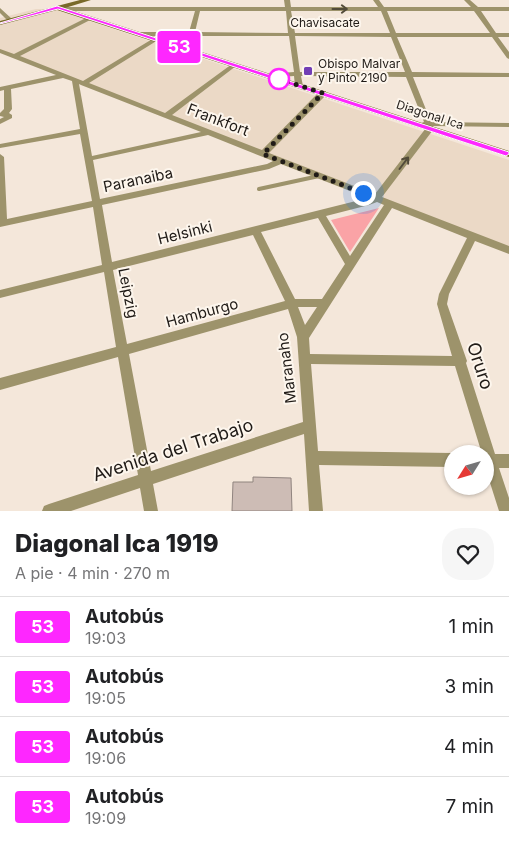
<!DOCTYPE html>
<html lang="es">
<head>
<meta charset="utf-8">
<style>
  :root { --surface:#fff; --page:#f6f6f6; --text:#202124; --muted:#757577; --line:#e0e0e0 }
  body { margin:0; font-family:Inter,sans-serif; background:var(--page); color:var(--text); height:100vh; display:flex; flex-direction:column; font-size:19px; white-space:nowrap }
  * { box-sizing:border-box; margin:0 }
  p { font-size:16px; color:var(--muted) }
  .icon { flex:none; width:28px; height:28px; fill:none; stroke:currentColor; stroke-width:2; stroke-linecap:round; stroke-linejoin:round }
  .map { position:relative; height:511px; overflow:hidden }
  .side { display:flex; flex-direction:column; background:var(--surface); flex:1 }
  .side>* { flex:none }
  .badge { padding:0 10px; border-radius:4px; font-size:18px; line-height:32px }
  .needle { width:32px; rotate:233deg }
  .controls { position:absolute; left:444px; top:445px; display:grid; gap:10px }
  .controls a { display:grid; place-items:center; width:50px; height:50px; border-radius:50%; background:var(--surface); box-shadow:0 1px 4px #0004; font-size:25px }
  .you { position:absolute; width:25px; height:25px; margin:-12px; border:4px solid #fff; border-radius:50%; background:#1a73e8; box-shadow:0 0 0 8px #1a73e833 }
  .map>.badge { position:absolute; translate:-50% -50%; box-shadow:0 0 0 2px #fff }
  .round { display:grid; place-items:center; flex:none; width:52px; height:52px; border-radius:20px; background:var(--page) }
  .head { display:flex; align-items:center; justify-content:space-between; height:85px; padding:0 15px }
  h1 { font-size:24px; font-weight:800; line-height:38px }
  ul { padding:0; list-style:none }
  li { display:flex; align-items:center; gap:15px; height:60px; padding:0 15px; border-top:1px solid var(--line) }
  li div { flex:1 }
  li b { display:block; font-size:19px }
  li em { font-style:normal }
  li .badge { min-width:55px; font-weight:700; text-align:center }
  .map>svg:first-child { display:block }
  .built { fill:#ebd9c6 }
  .green { fill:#faa3a6 }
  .building { fill:#cdbcb5; stroke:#90847f }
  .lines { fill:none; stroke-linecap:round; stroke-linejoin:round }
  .lane { stroke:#9d936b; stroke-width:4 }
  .street { fill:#9d936b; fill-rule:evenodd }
  .secondary { fill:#796929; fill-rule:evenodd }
  .oneway { stroke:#524b39 }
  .line { fill:#fe27ff; stroke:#fff }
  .walk { stroke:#201b17; stroke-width:5; stroke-dasharray:0 9 }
  .poi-dot { fill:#723eb5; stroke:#fdf6ed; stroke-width:2 }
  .stop-dot { fill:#fff; stroke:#fe27ff; stroke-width:2.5 }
  .labels { text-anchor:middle; stroke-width:4; stroke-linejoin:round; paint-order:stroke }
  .far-street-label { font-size:12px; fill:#201b17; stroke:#fdf6ed }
  .far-poi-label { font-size:12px; fill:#201b17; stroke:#fdf6ed; text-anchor:start }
  .street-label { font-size:15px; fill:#201b17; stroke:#fdf6ed }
  .near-street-label { font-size:18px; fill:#201b17; stroke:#fdf6ed }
</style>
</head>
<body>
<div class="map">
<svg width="509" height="511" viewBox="0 0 509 511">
  <rect width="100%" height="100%" fill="#f4e7da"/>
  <!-- built -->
  <path class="built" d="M36,9H53L509,160V248L0,50V18Z"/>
  <!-- green -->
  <path class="green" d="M379,208L350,252L331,220Z"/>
  <!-- building -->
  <path class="building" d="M253,477L291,478L292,511H232L233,482H253Z"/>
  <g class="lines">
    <!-- lane -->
    <path class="lane" d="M259,189L319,176"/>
    <!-- street -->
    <path class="street" d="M284,0H290L291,7H378L373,0H379L384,7H471L464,0H470L478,7H509V11H481L496,33H509V37H498L509,52V59L507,58L492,37H397L412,72L509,73V77H413L431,122L509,123V127L433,126V130L382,197L509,246V254L475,241L449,294L447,304L467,361L466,363L495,454H509V468H499L509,498V511H499L485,467V454H482L455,366L311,364L318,451L452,453L453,454L452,467L319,465L323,511H309L304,434L153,484L158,511H144L140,488L71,511H42L44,506L49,504L138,475L118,357L0,390V378L116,347L104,272L0,298V290L102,265L93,207L0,227V154L4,157L7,219L92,201L80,134L0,148V144L80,129L72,81L63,78L11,89L12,109L9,113L12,115V118L0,124V119L4,117L0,116V113L4,109V90L0,91V87L56,75L0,53V49L14,54L88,17H92V19L20,56L83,81L154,38H158V40L89,83L165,113L232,64H236V66L172,115L262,150L320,91H326V95L269,153L375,194L426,128L419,124L424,122L406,77L301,76L303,86L299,88L295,86L294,76L268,78L265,76L268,74L294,72L289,36H195L191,50L188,52L185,50L188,36H141L138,34L141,32H189L195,11H63L60,9L63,7H285ZM200,11H286L288,33L195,32ZM291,11H381L390,33H295ZM387,11H474L490,33H396ZM295,36L391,37L405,72H300ZM79,84L81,85L201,132L92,156ZM208,135L273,161L267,164L100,199L93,160ZM281,164L368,198L112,262L102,205L269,169ZM377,202L384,205L350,256L326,216L369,205ZM392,208L467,238L439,294L437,304L452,356L310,354L309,338ZM318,218L345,264L322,299H295L261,232ZM253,235L285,301L127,344L113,270ZM298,307H317L305,325ZM288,309L297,337L303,422L151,471L129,354Z
      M0,8L12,19V21H8L0,13Z"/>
    <!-- secondary -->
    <path class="secondary" d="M80,0H91L65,8L509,151V157L57,10L0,25V21Z"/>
  </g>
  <!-- one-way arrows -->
  <defs><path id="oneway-shaft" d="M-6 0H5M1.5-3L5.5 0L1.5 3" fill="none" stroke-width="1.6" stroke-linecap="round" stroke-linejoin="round" transform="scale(1.25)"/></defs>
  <g class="oneway">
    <use href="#oneway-shaft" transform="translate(340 9)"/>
    <use href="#oneway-shaft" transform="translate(404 163) rotate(-53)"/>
  </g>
  <!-- line -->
  <path class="line" d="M57,6L509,152V154L506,156L58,9L0,24V23Z"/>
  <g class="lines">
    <!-- walk -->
    <path class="walk" d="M279,79L323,93L263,154L363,193"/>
  </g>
  <!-- markers -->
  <rect class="poi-dot" x="303" y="66" width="10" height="10" rx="2.5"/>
  <circle class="stop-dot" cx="279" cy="79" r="10"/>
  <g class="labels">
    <!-- far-street labels -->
    <g class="far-street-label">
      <text x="325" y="27">Chavisacate</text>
      <text transform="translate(430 115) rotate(18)" y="4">Diagonal Ica</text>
    </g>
    <!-- far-poi labels -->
    <g class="far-poi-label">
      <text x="318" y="68">Obispo Malvar<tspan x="318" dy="14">y Pinto 2190</tspan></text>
    </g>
    <!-- street labels -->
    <g class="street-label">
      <text transform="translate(218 120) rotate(21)" y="5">Frankfort</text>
      <text transform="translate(138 180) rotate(-12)" y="5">Paranaiba</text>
      <text transform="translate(185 233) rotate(-14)" y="5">Helsinki</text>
      <text transform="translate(128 293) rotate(79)" y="5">Leipzig</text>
      <text transform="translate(202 313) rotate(-15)" y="5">Hamburgo</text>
      <text transform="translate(287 368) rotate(-97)" y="5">Maranaho</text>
    </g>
    <!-- near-street labels -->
    <g class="near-street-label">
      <text transform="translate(480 366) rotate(72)" y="6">Oruro</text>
      <text transform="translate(173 450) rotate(-18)" y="6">Avenida del Trabajo</text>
    </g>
  </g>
</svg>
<div class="controls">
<a><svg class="needle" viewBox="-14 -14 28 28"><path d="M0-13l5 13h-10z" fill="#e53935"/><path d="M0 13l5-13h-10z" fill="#757577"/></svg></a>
</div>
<div class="you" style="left:363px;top:193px"></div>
<b class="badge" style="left:179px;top:47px;background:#fe27ff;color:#fff">53</b>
</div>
<section class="side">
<div class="head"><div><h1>Diagonal Ica 1919</h1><p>A pie · 4 min · 270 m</p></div><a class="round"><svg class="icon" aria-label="heart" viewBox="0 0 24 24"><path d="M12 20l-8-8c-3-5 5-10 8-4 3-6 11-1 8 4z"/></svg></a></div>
<ul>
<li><span class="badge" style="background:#fe27ff;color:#fff">53</span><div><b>Autobús</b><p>19:03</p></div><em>1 min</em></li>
<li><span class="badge" style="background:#fe27ff;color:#fff">53</span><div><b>Autobús</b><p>19:05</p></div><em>3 min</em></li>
<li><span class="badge" style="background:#fe27ff;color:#fff">53</span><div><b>Autobús</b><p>19:06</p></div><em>4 min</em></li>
<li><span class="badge" style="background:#fe27ff;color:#fff">53</span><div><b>Autobús</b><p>19:09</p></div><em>7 min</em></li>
</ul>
</section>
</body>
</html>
